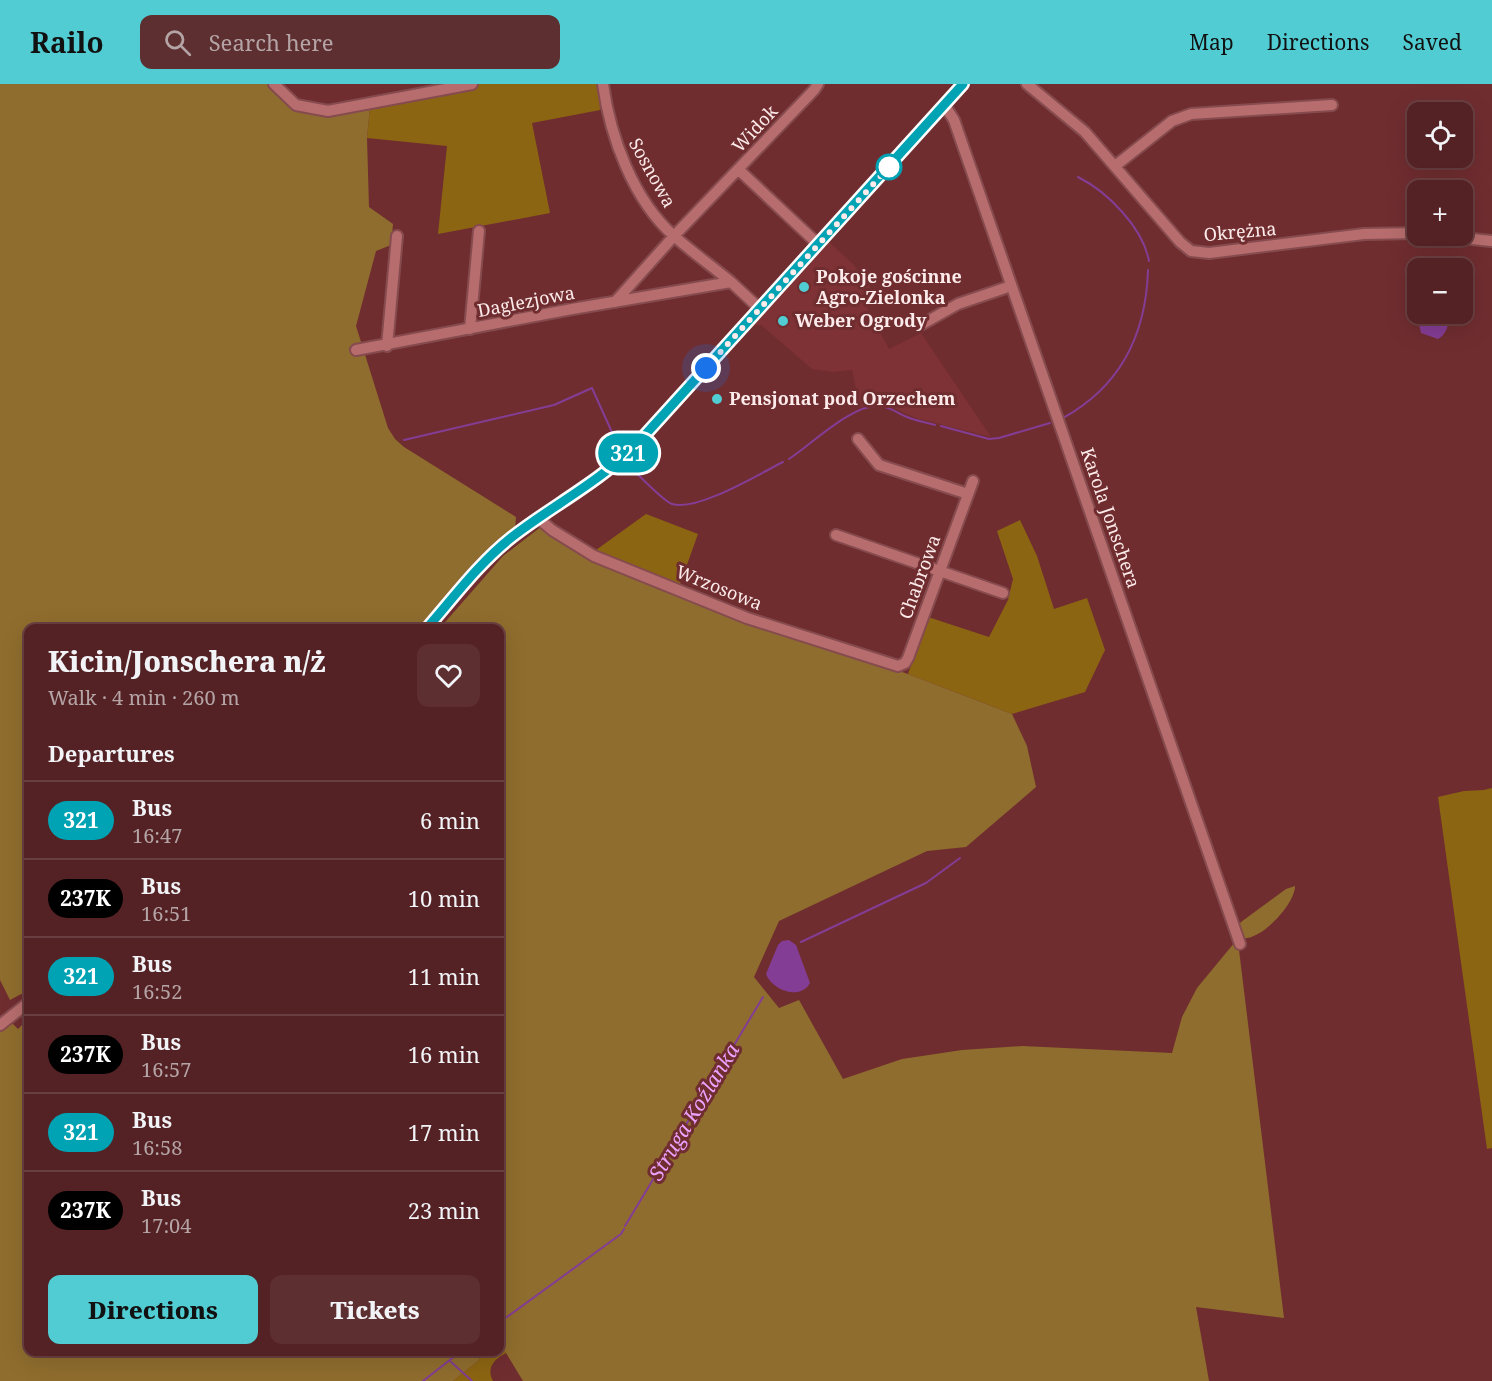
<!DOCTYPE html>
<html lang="en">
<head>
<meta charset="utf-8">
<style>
  :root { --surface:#542224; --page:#5d2f31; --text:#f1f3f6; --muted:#b5a4a6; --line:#6a3f41; --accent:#51ccd3 }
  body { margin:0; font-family:"Noto Serif",serif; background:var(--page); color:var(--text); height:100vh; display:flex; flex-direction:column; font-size:22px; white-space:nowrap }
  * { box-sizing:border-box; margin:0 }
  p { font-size:20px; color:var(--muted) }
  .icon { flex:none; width:33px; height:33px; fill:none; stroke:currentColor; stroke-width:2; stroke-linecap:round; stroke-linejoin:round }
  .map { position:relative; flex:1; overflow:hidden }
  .details { position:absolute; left:24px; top:540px; width:480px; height:732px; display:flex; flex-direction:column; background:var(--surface); border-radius:12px; box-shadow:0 6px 24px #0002,0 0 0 2px var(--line) }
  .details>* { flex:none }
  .badge { padding:0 12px; border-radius:20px; font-size:21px; line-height:39px }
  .fabs { position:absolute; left:1407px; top:18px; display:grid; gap:12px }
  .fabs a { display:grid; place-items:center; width:66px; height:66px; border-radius:12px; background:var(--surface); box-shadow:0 6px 24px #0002,0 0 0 2px var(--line); font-size:30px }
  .you { position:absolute; width:30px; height:30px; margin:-15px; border:4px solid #fff; border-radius:50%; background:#1a73e8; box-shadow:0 0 0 9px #1a73e833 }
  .map>.badge { position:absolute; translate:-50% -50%; box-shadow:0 0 0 3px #fff }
  h2 { padding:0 24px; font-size:22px; line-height:54px }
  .round { display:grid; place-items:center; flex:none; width:63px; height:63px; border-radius:12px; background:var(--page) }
  .summary { display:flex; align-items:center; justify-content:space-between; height:102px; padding:0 24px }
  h1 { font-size:28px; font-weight:800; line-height:45px }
  .primary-button { display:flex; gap:12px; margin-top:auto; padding:12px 24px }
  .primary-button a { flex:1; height:69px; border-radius:12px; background:var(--accent); color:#111; font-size:24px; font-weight:800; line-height:69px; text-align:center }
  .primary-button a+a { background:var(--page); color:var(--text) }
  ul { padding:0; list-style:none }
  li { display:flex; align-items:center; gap:18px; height:78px; padding:0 24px; border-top:2px solid var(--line) }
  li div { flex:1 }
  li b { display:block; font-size:22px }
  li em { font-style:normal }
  li .badge { min-width:66px; font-weight:700; text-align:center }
  header { display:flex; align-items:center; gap:36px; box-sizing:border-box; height:84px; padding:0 30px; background:var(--accent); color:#111 }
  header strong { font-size:28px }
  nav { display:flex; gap:33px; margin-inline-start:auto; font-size:21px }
  .search { width:420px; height:54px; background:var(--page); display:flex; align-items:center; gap:15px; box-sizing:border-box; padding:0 21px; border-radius:12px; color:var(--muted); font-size:22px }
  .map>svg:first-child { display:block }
  .built { fill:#7e3235 }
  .green { fill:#8c6512 }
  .forest { fill:#8f6d2e }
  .water { fill:#843d94 }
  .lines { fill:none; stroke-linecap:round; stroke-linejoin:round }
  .stream { stroke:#843d94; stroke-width:2 }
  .minor-casing { stroke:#864b4e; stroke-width:14 }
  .minor { stroke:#b76d6d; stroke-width:10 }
  .line-casing { stroke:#fff; stroke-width:14 }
  .line { stroke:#00a3b4; stroke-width:9 }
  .walk { stroke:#fcebea; stroke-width:6; stroke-dasharray:0 10.8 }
  .stop-dot { fill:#fff; stroke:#00a3b4; stroke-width:3 }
  .poi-dot { fill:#51ccd3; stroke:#702d30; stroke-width:2 }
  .labels { text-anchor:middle; stroke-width:6; stroke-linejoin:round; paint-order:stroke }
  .street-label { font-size:18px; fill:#fcebea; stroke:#702d30 }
  .poi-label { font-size:18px; font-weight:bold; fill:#fcebea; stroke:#702d30; text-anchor:start }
  .water-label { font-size:20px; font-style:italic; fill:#eba2fc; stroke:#702d30 }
</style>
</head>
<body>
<header>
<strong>Railo</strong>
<div class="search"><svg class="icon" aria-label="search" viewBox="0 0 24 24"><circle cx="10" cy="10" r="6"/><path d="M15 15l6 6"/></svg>Search here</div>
<nav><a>Map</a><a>Directions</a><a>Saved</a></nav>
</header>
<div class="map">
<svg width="1492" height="1297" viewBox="0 0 1492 1297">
  <rect width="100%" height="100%" fill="#702d30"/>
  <!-- built -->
  <path class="built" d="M829,158L853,180L874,209L863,216L889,265L921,249L991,353L916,334L885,320L860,323L852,286L832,288L812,285L761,241H753Z"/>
  <!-- green -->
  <path class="green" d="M449,0H599L600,26L532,39L550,129L438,150L447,62L367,54L370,23Z
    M646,430L698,450L680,500L596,466Z
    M1020,436L1037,472L1054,525L1087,514L1105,566L1085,608L1012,630L908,590L928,533L989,553L1008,516L1013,495L997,447Z
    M1492,704V1064L1487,1065L1438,713L1464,707L1484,706Z
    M500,1259L506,1269C494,1275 486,1284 493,1297H453L478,1277L483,1268H500Z"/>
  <!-- forest -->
  <path class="forest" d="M0,0H268L292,25L316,31L370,23L367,54L369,123L393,140L391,161L376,167L356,242L388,344L395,355L404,363L516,433L515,445L475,481L418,544H28V910L26,912L21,910L10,916L0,896Z
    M542,442L745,536L908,590L1012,630L1027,662L1036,703L966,763L927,767L779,837L754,893L779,924L799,916L843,995L902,975L962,966L1022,962L1172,969L1182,933L1197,904L1235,858L1239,866L1284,1234L1196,1223L1209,1297H523L500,1259V544H440L503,472Z
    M1295,802C1295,820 1261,857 1242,854L1236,844L1241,838L1286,805Z
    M28,935V1268H483L478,1277L453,1297H0V948L12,939L18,945Z"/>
  <!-- water -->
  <path class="water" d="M1417,217L1418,230H1449C1449,240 1447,250 1438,255L1421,249L1415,222Z
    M789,856L796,861L810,899C800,917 772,906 766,890L778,861L782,857Z"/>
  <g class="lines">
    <!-- stream -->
    <path class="stream" d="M1078,93C1108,108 1143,144 1149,177
      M1063,334C1121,302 1146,251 1148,186
      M941,342L989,355L999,354L1050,339
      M404,356L554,321L592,304L620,366
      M789,375C812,360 853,319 881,322C890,323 899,330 907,333C916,337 925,338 935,341
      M628,381C637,389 663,417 672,420C697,428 759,390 783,378
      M801,858L926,799L960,774
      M625,1142L763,913
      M500,1238L621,1150L624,1145
      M450,1277L472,1297
      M423,1297L460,1268"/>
    <!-- minor casing -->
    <g class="minor-casing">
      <path id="minor" d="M274,0L296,21L328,27L472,0
        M603,0C610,52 633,116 674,152C692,168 713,183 731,198
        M1027,0L1085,48L1180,158L1191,167L1209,169L1364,150L1418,149
        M945,22L954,36L1240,860
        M1115,82L1172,37L1191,30L1332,21
        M739,86L818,160
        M1442,152L1492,157
        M615,218L674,152L814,6L818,0
        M919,242L958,220L1011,202
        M470,245L479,147
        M387,262L397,152
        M356,266L572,225L731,198L760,225
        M858,355L879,381L968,410
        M538,434L552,446L594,472L747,534L898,582L905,579L908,574L973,397
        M836,451L1003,509
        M427,544C451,517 473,486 501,462C544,426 595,401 635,362L963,0
        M0,941L28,919"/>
    </g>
    <!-- minor -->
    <use href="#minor" class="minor"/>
  </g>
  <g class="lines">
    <!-- line casing -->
    <g class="line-casing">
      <path id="line" d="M427,544C454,513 479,479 512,453C552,422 599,398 635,362L963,0"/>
    </g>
    <!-- line -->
    <use href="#line" class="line"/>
    <!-- walk -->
    <path class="walk" d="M706,284L889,83"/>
  </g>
  <!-- markers -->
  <circle class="stop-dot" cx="889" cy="83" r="12"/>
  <g class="poi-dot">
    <circle cx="804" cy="203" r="6"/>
    <circle cx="783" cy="237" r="6"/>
    <circle cx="717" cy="315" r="6"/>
  </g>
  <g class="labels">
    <!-- street labels -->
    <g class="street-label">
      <text transform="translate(755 45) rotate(-47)" y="6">Widok</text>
      <text transform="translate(652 89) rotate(61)" y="6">Sosnowa</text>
      <text transform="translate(1240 148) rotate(-5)" y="6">Okrężna</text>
      <text transform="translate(526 218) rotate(-11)" y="6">Daglezjowa</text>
      <text transform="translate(1110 434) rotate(71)" y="6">Karola Jonschera</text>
      <text transform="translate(920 493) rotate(-70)" y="6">Chabrowa</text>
      <text transform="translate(719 504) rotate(22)" y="6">Wrzosowa</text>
    </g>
    <!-- poi labels -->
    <g class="poi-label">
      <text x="816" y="199">Pokoje gościnne<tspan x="816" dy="21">Agro-Zielonka</tspan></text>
      <text x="795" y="243">Weber Ogrody</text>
      <text x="729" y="321">Pensjonat pod Orzechem</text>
    </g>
    <!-- water labels -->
    <g class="water-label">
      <text transform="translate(694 1028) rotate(-59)" y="7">Struga Koźlanka</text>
    </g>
  </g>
</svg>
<div class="fabs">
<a><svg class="icon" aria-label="locate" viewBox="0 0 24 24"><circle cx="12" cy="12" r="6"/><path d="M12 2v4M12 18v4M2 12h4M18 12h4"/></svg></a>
<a>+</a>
<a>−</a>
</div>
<div class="you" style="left:706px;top:284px"></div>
<b class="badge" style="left:628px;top:369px;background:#00a3b4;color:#fff">321</b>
<section class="details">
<div class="summary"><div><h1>Kicin/Jonschera n/ż</h1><p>Walk · 4 min · 260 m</p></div><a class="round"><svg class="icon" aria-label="heart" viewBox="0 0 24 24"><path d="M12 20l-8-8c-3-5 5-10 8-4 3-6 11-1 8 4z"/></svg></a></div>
<h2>Departures</h2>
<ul>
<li><span class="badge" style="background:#00a3b4;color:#fff">321</span><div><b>Bus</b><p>16:47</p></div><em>6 min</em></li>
<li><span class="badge" style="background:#000;color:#fff">237K</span><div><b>Bus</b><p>16:51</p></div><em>10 min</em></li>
<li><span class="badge" style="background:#00a3b4;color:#fff">321</span><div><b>Bus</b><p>16:52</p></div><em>11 min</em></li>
<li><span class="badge" style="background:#000;color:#fff">237K</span><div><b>Bus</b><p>16:57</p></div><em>16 min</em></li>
<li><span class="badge" style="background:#00a3b4;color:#fff">321</span><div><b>Bus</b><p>16:58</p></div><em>17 min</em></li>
<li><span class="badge" style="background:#000;color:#fff">237K</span><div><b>Bus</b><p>17:04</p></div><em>23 min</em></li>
</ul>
<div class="primary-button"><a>Directions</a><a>Tickets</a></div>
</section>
</div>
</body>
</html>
